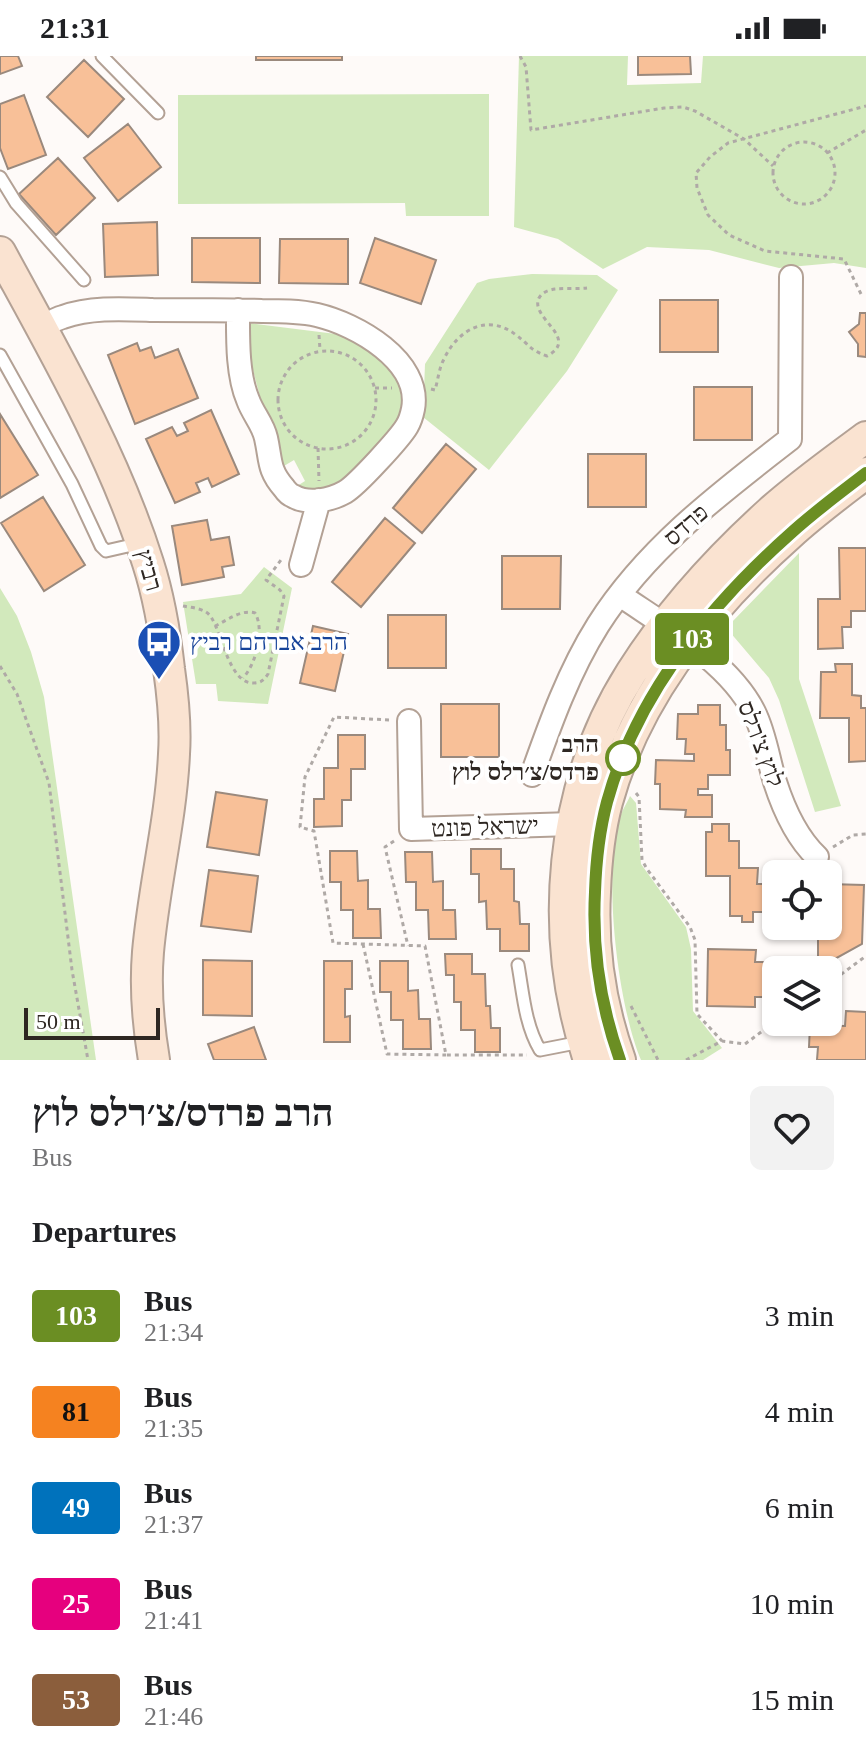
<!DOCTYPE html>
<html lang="en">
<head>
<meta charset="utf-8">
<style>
  :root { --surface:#fff; --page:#f2f2f2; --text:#202124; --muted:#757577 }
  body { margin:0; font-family:"Times New Roman",Heebo,serif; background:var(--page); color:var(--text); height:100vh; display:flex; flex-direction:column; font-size:30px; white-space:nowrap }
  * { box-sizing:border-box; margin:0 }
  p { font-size:26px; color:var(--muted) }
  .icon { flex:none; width:44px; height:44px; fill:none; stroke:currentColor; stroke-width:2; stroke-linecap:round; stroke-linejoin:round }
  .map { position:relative; height:1004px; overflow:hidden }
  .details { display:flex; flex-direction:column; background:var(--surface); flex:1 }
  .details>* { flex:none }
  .badge { padding:0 16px; border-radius:6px; font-size:28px; line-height:52px }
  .controls { position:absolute; left:762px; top:804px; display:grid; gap:16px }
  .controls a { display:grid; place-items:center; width:80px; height:80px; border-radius:12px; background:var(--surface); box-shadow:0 2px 6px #0004; font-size:40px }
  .scale { position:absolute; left:24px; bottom:20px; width:136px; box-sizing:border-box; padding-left:8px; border:4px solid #2e2722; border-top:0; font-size:22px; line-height:28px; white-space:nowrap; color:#2e2722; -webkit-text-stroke:6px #fff; paint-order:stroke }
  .map>.badge { position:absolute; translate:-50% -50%; box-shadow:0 0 0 4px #fff }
  h2 { padding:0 32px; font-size:30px; line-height:72px }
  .round { display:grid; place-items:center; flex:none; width:84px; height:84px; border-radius:12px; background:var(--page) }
  .summary { display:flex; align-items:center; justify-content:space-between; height:136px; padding:0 32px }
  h1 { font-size:38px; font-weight:600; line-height:60px }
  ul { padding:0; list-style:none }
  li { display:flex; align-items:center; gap:24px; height:96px; padding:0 32px }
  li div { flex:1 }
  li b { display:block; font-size:30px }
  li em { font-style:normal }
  li .badge { min-width:88px; font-weight:700; text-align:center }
  .status { display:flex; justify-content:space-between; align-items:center; height:56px; padding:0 40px; background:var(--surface); direction:ltr }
  .status svg { height:22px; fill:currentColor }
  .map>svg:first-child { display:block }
  .green { fill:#d2e9bc }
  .building { fill:#f8c098; stroke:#9a897d; stroke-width:2 }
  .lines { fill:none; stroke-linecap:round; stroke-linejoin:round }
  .lane-casing { stroke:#b3a195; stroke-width:15 }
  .street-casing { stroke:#b3a195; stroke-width:26 }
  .secondary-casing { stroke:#b3a195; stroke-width:34 }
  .path { stroke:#afa9a6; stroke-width:3; stroke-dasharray:4 4; stroke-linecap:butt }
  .lane { stroke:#fff; stroke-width:11 }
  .street { stroke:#fff; stroke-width:22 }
  .secondary { stroke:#fae3d1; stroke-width:30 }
  .line-casing { stroke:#fff; stroke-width:18 }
  .line { stroke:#6b8e23; stroke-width:12 }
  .stop-dot { fill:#fff; stroke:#6b8e23; stroke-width:4 }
  .labels { text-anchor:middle; stroke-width:8; stroke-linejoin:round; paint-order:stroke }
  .street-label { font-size:24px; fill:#2e2722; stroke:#fff }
  .transit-label { font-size:24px; fill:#164399; stroke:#fff; text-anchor:start }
  .stop-label { font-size:24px; font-weight:bold; fill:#2e2722; stroke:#fff; text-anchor:end }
</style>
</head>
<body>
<div class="status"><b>21:31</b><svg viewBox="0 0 49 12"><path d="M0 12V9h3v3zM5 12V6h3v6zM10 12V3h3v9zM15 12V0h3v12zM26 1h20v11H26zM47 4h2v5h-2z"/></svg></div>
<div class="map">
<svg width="866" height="1004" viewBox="0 0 866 1004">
  <rect width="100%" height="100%" fill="#fefaf8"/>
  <!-- green -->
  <path class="green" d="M519,0H628L627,29L701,27L703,0H866V212L834,207L779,212L709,194L647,191L603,213L558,183L514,171Z
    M489,38V160H406L405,147L178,148V39Z
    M532,218L597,219L618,234L567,315L489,414L423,361L425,308L477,227L489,223Z
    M249,267L352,280L396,315L405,340L404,358L351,424L327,436L294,432L305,425L294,404L279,413L249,299Z
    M799,497V623L841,750L815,756L779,644L769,622L729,575L731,567Z
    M264,511L292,532L268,648L218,645L216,628H196L183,546L241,538Z
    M0,532L17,560L31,596L44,641L96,1004H0Z
    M630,740L636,747L641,808L686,871L691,893L693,955L722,992L703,1004H641C618,950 602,819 620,762C622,754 627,747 630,740Z"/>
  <!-- building -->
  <path class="building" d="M0,0H18L22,10L0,18Z
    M256,0H342V4H256Z
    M638,0H690L691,18L638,19Z
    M84,4L124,43L88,81L47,41Z
    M24,39L46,99L8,113L0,92V48Z
    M128,68L161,111L118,145L84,102Z
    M58,102L95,142L56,179L19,138Z
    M157,166L158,219L105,221L103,168Z
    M192,182H260V227L192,226Z
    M375,182L436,204L421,248L360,227Z
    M280,183H348V228L279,227Z
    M660,244H718V296H660Z
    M860,257H866V301L858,300V288L849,276L859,268Z
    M137,287L140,295L151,291L155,302L178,293L198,342L135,368L108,299Z
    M694,331H752V384H694Z
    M211,354L239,418L212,431L208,422L196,427L200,436L175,447L146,383L172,371L177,380L188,375L184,367Z
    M0,358L38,419L0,442Z
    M446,388L476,413L422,477L393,452Z
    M588,398H646V451H588Z
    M43,441L85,509L44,535L1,467Z
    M385,462L415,487L361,551L332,526Z
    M207,464L211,484L229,481L234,509L222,511L224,521L182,529L172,470Z
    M839,492H866V555H851V571H842L843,592L818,593V543H840Z
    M502,500H561L560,553H502Z
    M388,559H446V612H388Z
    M313,570L348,578L335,635L300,627Z
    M835,608H852V639L861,640V652H866V705L849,706V662H820L821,616H836Z
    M441,648H499V701H441Z
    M698,649H720V669H726V694H730V719H708V733H698V739H712V761H685L686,754L660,753V728H655L656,704L694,705V698H685L686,683H677L678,658H698Z
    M338,679H365V713H351V744H342V770L314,771V743H324V712H338Z
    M216,736L267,744L259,799L207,791Z
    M712,768H729V785H739V812H758L757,828H763V837H776V856H753V866H742V860H730V820H706V776H712Z
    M471,793H501V813H514V845L519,846L520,868H529V895H500V873H487L486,845L479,846V818H471Z
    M330,795H357L358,825L368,824V853H380L381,882H353V854H341V826H330Z
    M405,796H432L433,826L443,825V854H455L456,883H429L428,854H416V826H406Z
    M209,814L258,820L251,876L201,870Z
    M828,828L864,829L862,888L833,904L818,905V870H828Z
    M708,893L756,894L755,906H765L764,941H755V951L707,950Z
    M445,898H472V918H485L486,950H490L491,972H500V996H475V974H461V946H454V919H446Z
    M203,904L252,905V960L203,959Z
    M324,905H352V933H345V961L350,960V986H324Z
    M380,905H408V935L418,934L419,963H430L431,993H403V964H391V936H380Z
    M846,955L866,956V1004H817L818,991H809L810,969L845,970Z
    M254,971L266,1004H214L208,988Z"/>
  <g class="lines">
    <!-- lane casing -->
    <g class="lane-casing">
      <path id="lane" d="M102,0L158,57
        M0,121L16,147L84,224
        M0,299L72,428L101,490L106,495L141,487
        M518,909C523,937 525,969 540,994L581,986"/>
    </g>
    <!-- street casing -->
    <g class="street-casing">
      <path id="street" d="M41,272C48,268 55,263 63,261C91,251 123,253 153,254C190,254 226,254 262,255C281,255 299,255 317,259C356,268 422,305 413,353C412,358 410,365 407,370C400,382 357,429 345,436C331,444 308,449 293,440C290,439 286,435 284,432C268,414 271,404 266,382C263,368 253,358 248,344C237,318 238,282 238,254
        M301,509L319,444
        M620,539C665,570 729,606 754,656C765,678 768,703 775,726C784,754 796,781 817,801
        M409,665L411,773L572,768
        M532,719C550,668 569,615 598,569C646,493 720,437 790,383L791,221"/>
    </g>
    <!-- secondary casing -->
    <g class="secondary-casing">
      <path id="secondary" d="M0,196C54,295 114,399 148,507C159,541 165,577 169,613C173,641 176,669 174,698C171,764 154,829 148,896C145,932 148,968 154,1004
        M589,1004C547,877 559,731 631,617C669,557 718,503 770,456C800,429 834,405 866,381
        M620,1004C601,951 592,893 595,836C596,806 599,776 607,746C636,640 709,550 790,478C814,456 840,437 866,417"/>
    </g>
    <!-- path -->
    <path class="path" d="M520,0L526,11L531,74L664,52L683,51L695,55L744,83L773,110
      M773 117a31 31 0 1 1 62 0a31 31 0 1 1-62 0Z
      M827,97L866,74
      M861,238L844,203L765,195L729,179L708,159L697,132L696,117L710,101L728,87L866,50
      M319,279L320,294
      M278 344a49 49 0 1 1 98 0a49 49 0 1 1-98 0Z
      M375,332H392
      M431,333L435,334C438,324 439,312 444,303C458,273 488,257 516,279C530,289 528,293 547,300C581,282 529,262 539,242C542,236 549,234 555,233C565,232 577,233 587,232
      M318,392L319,425
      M183,550C193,552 205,552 211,561C222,577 229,627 253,627C261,627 264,624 268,618L284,540L280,534L266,524L281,504
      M215,570C228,564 241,553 255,557C265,574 256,608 243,622
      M0,610L17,638L49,727L72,914L88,1004
      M389,664L334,661L305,721L300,771L314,775L333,887L425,890L446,999H527
      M636,737L639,741L642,804L647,813L690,871L695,884L697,958L722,985
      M394,785L385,791L408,890
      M833,791L853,779L866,778
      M363,888L387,998L446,999
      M828,928L866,900
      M631,950L658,1004
      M686,1004L722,985L745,988L776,965"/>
    <!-- lane -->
    <use href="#lane" class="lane"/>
    <!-- street -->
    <use href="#street" class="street"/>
    <!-- secondary -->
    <use href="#secondary" class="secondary"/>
  </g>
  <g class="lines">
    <!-- line casing -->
    <g class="line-casing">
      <path id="line" d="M620,1004C601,951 592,893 595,836C596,806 599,776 607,746C636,640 709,550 790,478C814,456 840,437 866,417"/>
    </g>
    <!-- line -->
    <use href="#line" class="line"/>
  </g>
  <!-- icons -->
  <defs>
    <g id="bus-pin" transform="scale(2.3)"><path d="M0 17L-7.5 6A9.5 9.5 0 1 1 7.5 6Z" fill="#1a4fb4" stroke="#fff"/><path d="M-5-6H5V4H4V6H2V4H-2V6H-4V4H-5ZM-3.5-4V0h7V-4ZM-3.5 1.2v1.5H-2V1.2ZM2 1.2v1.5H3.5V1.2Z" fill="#fff"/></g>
  </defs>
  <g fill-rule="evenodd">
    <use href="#bus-pin" x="159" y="586"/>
  </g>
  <!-- markers -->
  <circle class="stop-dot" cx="623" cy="702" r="16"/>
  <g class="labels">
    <!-- street labels -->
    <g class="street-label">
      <text transform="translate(686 469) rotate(-41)" y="8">פרדס</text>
      <text transform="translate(149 514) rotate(74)" y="8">רביץ</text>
      <text transform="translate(761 688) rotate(69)" y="8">לוץ צ'רלס</text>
      <text transform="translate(485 771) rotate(-2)" y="8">ישראל פונט</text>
    </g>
    <!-- transit labels -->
    <g class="transit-label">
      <text x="190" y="594">הרב אברהם רביץ</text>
    </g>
    <!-- stop labels -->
    <g class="stop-label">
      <text x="599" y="696">הרב<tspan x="599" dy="28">פרדס/צ׳רלס לוץ</tspan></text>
    </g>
  </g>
</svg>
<div class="controls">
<a><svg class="icon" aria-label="locate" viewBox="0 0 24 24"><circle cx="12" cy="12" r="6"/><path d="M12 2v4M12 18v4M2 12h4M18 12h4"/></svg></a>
<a><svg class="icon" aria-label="layers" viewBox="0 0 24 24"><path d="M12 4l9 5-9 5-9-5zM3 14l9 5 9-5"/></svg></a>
</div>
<div class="scale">50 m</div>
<b class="badge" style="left:692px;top:583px;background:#6b8e23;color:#fff">103</b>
</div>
<section class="details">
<div class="summary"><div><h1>הרב פרדס/צ׳רלס לוץ</h1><p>Bus</p></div><a class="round"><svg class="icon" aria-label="heart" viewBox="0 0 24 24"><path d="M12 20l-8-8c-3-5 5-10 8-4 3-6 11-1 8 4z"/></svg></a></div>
<h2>Departures</h2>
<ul>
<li><span class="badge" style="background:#6b8e23;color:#fff">103</span><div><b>Bus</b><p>21:34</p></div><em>3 min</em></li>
<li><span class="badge" style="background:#f58220;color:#111">81</span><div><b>Bus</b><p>21:35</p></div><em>4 min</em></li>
<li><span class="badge" style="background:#0072bc;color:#fff">49</span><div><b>Bus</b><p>21:37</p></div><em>6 min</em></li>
<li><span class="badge" style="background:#e6007e;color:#fff">25</span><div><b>Bus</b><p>21:41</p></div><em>10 min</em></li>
<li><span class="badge" style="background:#8b5e3c;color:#fff">53</span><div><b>Bus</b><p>21:46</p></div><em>15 min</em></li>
</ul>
</section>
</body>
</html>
